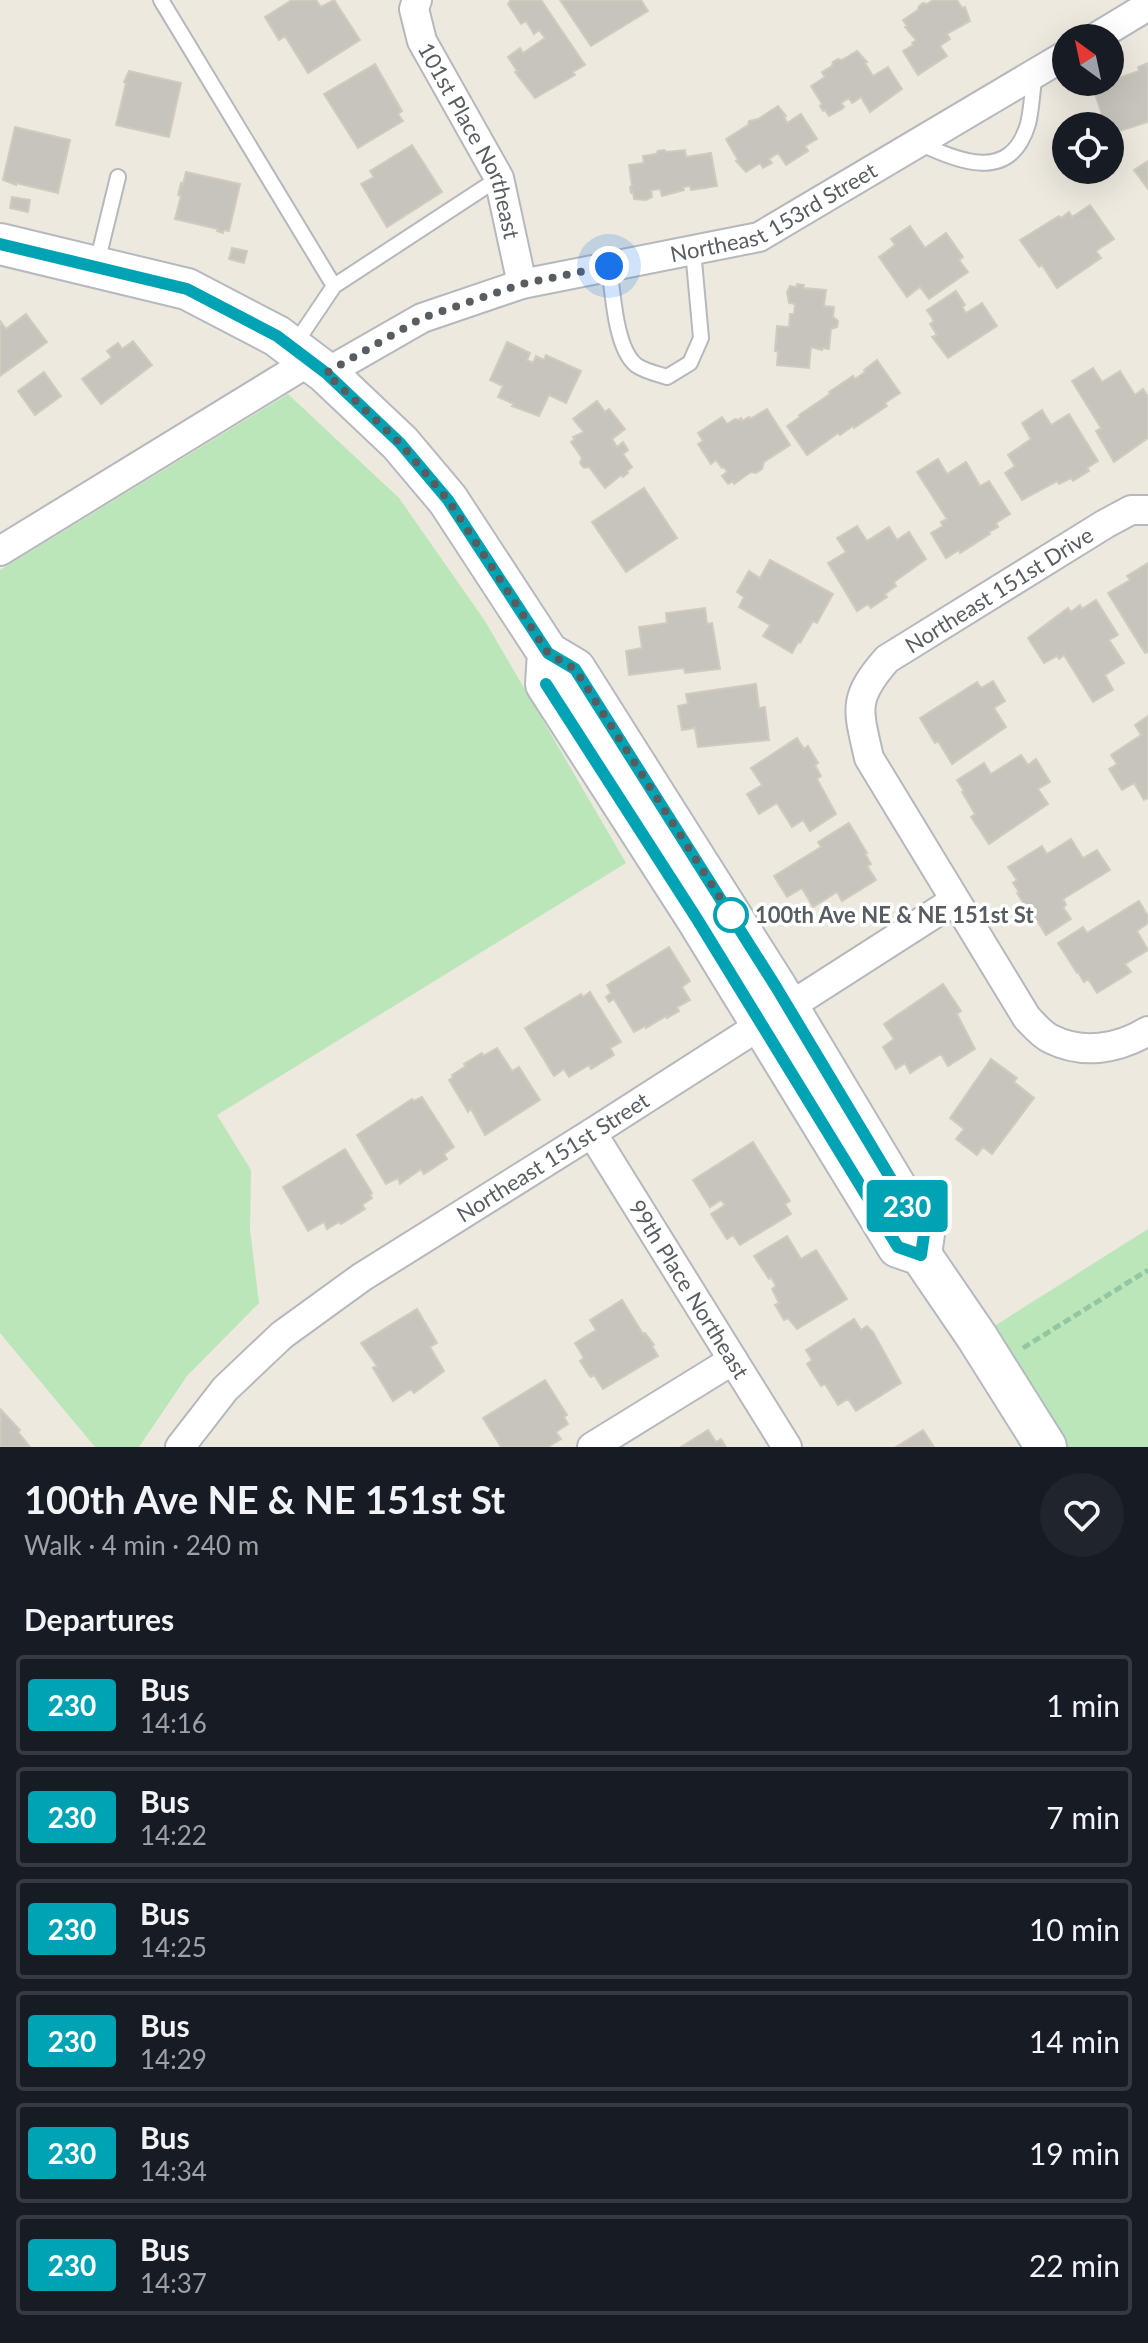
<!DOCTYPE html>
<html lang="en">
<head>
<meta charset="utf-8">
<style>
  :root { --surface:#171b24; --page:#20242c; --text:#f1f3f6; --muted:#9ea1a6; --line:#363941 }
  body { margin:0; font-family:Lato,sans-serif; background:var(--page); color:var(--text); height:100vh; display:flex; flex-direction:column; font-size:30px; white-space:nowrap }
  * { box-sizing:border-box; margin:0 }
  p { font-size:26px; color:var(--muted) }
  .icon { flex:none; width:44px; height:44px; fill:none; stroke:currentColor; stroke-width:2; stroke-linecap:round; stroke-linejoin:round }
  .map { position:relative; height:1447px; overflow:hidden }
  .side { display:flex; flex-direction:column; background:var(--surface); flex:1 }
  .side>* { flex:none }
  .badge { padding:0 16px; border-radius:6px; font-size:28px; line-height:52px }
  .needle { width:52px; rotate:327deg }
  .buttons { position:absolute; left:1052px; top:24px; display:grid; gap:16px }
  .buttons a { display:grid; place-items:center; width:72px; height:72px; border-radius:50%; background:var(--surface); box-shadow:0 8px 32px #0002; font-size:40px }
  .you { position:absolute; width:40px; height:40px; margin:-20px; border:6px solid #fff; border-radius:50%; background:#1a73e8; box-shadow:0 0 0 12px #1a73e833 }
  .map>.badge { position:absolute; translate:-50% -50%; box-shadow:0 0 0 4px #fff }
  h2 { padding:0 24px; font-size:30px; line-height:72px }
  .round { display:grid; place-items:center; flex:none; width:84px; height:84px; border-radius:42px; background:var(--page) }
  .head { display:flex; align-items:center; justify-content:space-between; height:136px; padding:0 24px }
  h1 { font-size:38px; font-weight:700; line-height:60px }
  ul { padding:0; list-style:none }
  li { display:flex; align-items:center; gap:24px; height:100px; margin:0 16px 12px; padding:0 8px; border:4px solid var(--line); border-radius:8px }
  li div { flex:1 }
  li b { display:block; font-size:30px }
  li em { font-style:normal }
  li .badge { min-width:88px; font-weight:700; text-align:center }
  .map>svg:first-child { display:block }
  .green { fill:#bbe6ba }
  .building { fill:#c7c4bd; stroke:#d1cbbe; stroke-width:2 }
  .lines { fill:none; stroke-linecap:round; stroke-linejoin:round }
  .lane-casing { stroke:#b5b8bd; stroke-width:18 }
  .street-casing { stroke:#b5b8bd; stroke-width:32 }
  .secondary-casing { stroke:#b5bac0; stroke-width:44 }
  .path { stroke:#93c7a1; stroke-width:5; stroke-dasharray:8 4; stroke-linecap:butt }
  .lane { stroke:#fff; stroke-width:14 }
  .street { stroke:#fff; stroke-width:28 }
  .secondary { stroke:#fff; stroke-width:40 }
  .line-casing { stroke:#fff; stroke-width:18 }
  .line { stroke:#00a3b4; stroke-width:12 }
  .walk { stroke:#585d62; stroke-width:8; stroke-dasharray:0 14.4 }
  .stop-dot { fill:#fff; stroke:#00a3b4; stroke-width:4 }
  .labels { text-anchor:middle; stroke-width:7; stroke-linejoin:round; paint-order:stroke }
  .street-label { font-size:22px; fill:#585d62; stroke:#fff }
  .stop-label { font-size:22px; font-weight:bold; fill:#585d62; stroke:#fff; text-anchor:start }
</style>
</head>
<body>
<div class="map">
<svg width="1148" height="1447" viewBox="0 0 1148 1447">
  <rect width="100%" height="100%" fill="#ede9df"/>
  <!-- green -->
  <path class="green" d="M288,394L399,498L485,621L626,863L217,1115L251,1170L250,1229L259,1303L187,1376L139,1447H95L0,1333V570Z
    M1148,1229V1447H1046L977,1337Z"/>
  <!-- building -->
  <path class="building" d="M292,0H316L321,7L334,0L360,40L308,73L285,36L279,40L265,17Z
    M541,0L585,65L573,72L575,75L535,98L515,72L517,71L508,57L520,48L523,53L545,38L539,30L534,34L526,21L521,24L508,4L511,0Z
    M560,0H641L648,11L591,46Z
    M933,0H957L962,8L965,7L970,21L947,34L950,39L940,46L947,56L918,75L903,51L913,45L912,43L916,40L905,27L907,26L903,20L918,10L919,6L923,3L927,4Z
    M857,51L867,62L865,63L873,76L888,67L902,89L870,112L861,97L852,103L849,98L841,103L844,107L842,109L829,116L825,110L823,111L820,106L822,104L811,86L825,77L822,72L832,66L833,62L838,59L842,60Z
    M1148,63V122L1110,134V126H1106L1095,94H1098L1095,86L1139,71L1138,67Z
    M375,64L402,111L398,114L403,121L358,148L324,94Z
    M129,71L181,83L169,137L116,125L126,83L124,82Z
    M778,106L786,116L784,117L787,123L801,114L817,139L805,146L808,151L786,165L778,153L769,159L772,163L763,168L760,163L746,172L736,161L738,160L726,139L748,125L749,121L758,119Z
    M15,127L70,140L58,193L16,183V185L3,180Z
    M412,145L442,192L387,227L361,184L374,177L370,171Z
    M664,150L667,152L685,150L686,157L711,153L717,186L691,190L690,186L683,187L684,190L662,196L660,189L651,190L652,197L646,200L634,199L633,192L631,193L630,187L632,186L629,165L644,163L643,156L656,154L658,151Z
    M1148,161V189L1134,170Z
    M186,172L240,184L229,231L224,230L223,233L217,231L218,229L175,219L181,196L178,195L181,183L183,184Z
    M12,197L30,200L28,212L10,208Z
    M1090,205L1114,239L1096,251L1101,258L1057,288L1042,265L1039,267L1020,240L1059,216L1061,218L1069,212L1072,217Z
    M910,226L925,248L946,233L963,257L959,260L968,272L929,299L920,287L907,297L879,257L895,245L891,239Z
    M232,248L247,251L244,263L229,259Z
    M797,284L804,285L803,288L826,290L824,306L834,307L833,317L838,321L837,327L831,329L829,349L823,348L822,350L811,347L809,368L777,365L778,352L775,351L777,326L789,327L790,314H794L795,304L789,303L787,292L790,286L797,287Z
    M956,291L965,305L962,307L966,313L982,303L997,326L948,358L932,337L937,335L930,324L934,321L927,310Z
    M26,314L47,342L0,376V321L6,329Z
    M133,341L152,365L101,404L82,379L112,357L107,351L118,343L122,349Z
    M507,342L530,353L527,360L533,363L536,356L544,360L546,355L581,371L566,403L549,395L539,416L512,406L514,404L498,397L503,386L490,380Z
    M877,360L900,393L885,403L887,406L854,428L853,426L840,435L838,433L807,455L787,426L800,417L799,415L830,394L829,392L853,376L855,379L865,372L864,370Z
    M1093,368L1102,382L1120,371L1135,395L1143,389L1148,397V438L1114,462L1096,431L1101,428L1072,381Z
    M44,372L61,396L35,415L18,391Z
    M597,401L605,412L609,409L625,429L612,439L617,447L623,442L628,450L623,454L632,467L627,471L628,473L623,477L621,475L605,488L589,467L584,468L580,463L582,458L571,442L575,439L573,437L584,432L573,419Z
    M767,409L790,445L764,462L762,469L756,473L751,472L734,484L733,481L728,484L722,476L727,472L724,467L722,468L716,460L711,464L698,444L703,441L698,433L722,417L727,424L735,419L739,420L741,418L742,421L749,417L750,419Z
    M1042,410L1051,425L1069,414L1098,461L1087,468L1089,471L1073,481L1071,478L1059,484L1057,481L1022,500L1005,473L1015,466L1008,455L1031,439L1022,423Z
    M938,459L947,474L966,462L980,486L989,481L1010,514L996,523L998,527L989,532L990,534L960,553L959,550L946,558L931,533L943,526L941,522L947,519L917,472Z
    M644,488L677,538L626,572L592,522Z
    M857,526L867,541L889,527L897,540L909,532L926,559L894,582L896,586L885,594L887,597L871,608L868,604L857,611L828,563L846,552L837,538Z
    M770,560L833,594L817,623L813,621L800,643L798,642L792,653L763,636L770,625L739,607L744,597L737,592L749,571L760,578Z
    M1148,563V652L1145,653L1108,593L1130,580L1127,576Z
    M1096,600L1118,635L1109,640L1124,663L1105,675L1113,690L1093,702L1064,655L1059,659L1057,656L1044,663L1028,638L1068,608L1071,612L1080,605L1082,609Z
    M705,608L707,624L712,623L720,669L685,673L684,668L629,675L626,651L642,648L639,627L667,623L666,613Z
    M993,681L1005,701L994,708L1006,727L952,764L938,741L935,743L920,718L977,682L981,688Z
    M756,684L759,708L765,707L769,740L698,747L695,728L682,730L678,706L688,704L686,694Z
    M1148,716V798L1144,800L1134,783L1122,790L1109,769L1117,764L1111,755L1141,735L1135,725Z
    M797,738L804,749L808,746L818,763L815,765L821,776L817,779L836,814L810,831L803,820L792,827L777,803L759,814L747,794L762,785L751,768Z
    M1021,755L1028,765L1036,759L1050,782L1038,789L1048,804L989,844L971,817L975,814L962,792L964,791L957,780L984,763L991,774Z
    M849,823L867,853L865,854L871,864L867,866L876,880L842,901L837,892L813,907L802,888L787,897L774,876L821,847L818,842Z
    M1071,839L1083,858L1097,850L1110,870L1063,899L1066,905L1063,907L1071,919L1046,935L1038,922L1036,923L1017,893L1019,892L1013,883L1017,880L1008,867L1042,846L1047,854Z
    M1139,901L1148,916V923L1137,931L1148,950L1125,964L1131,972L1097,993L1088,979L1084,982L1078,972L1077,973L1058,943L1083,927L1087,933Z
    M669,947L690,981L682,987L690,1000L677,1007L679,1011L667,1018L666,1016L646,1028L645,1026L634,1032L614,999L609,1002L606,997L611,993L607,985Z
    M943,984L961,1011L957,1014L975,1049L948,1066L941,1054L910,1073L905,1063L896,1069L883,1047L894,1039L884,1024Z
    M590,992L621,1042L610,1048L614,1055L591,1069L589,1065L569,1077L564,1069L554,1076L525,1028L581,994L583,997Z
    M497,1048L512,1071L519,1067L540,1100L485,1135L471,1109L468,1112L449,1080L453,1077L452,1075L466,1066L464,1064L482,1053L483,1056Z
    M991,1059L1017,1078L1014,1082L1034,1098L992,1154L983,1147L977,1155L956,1139L964,1129L950,1118Z
    M422,1097L454,1147L444,1154L447,1159L424,1174L421,1169L400,1184L398,1178L386,1184L357,1135L412,1099L414,1101Z
    M753,1142L790,1201L785,1204L791,1214L740,1245L733,1235L727,1239L711,1214L725,1205L721,1200L710,1207L693,1180Z
    M345,1149L372,1193L370,1195L372,1198L362,1205L365,1209L341,1224L339,1222L327,1229L324,1222L308,1231L283,1187Z
    M787,1236L801,1259L816,1250L847,1299L797,1329L788,1318L784,1320L775,1305L779,1303L772,1289L776,1286L771,1277L769,1279L754,1256Z
    M622,1300L643,1334L645,1333L654,1345L652,1346L658,1356L603,1389L594,1375L591,1377L589,1375L580,1361L584,1358L575,1343L596,1330L590,1320Z
    M417,1309L437,1343L430,1347L444,1371L414,1393L411,1389L393,1401L373,1368L377,1366L361,1343Z
    M854,1319L861,1330L867,1326L873,1332L901,1383L856,1411L848,1399L838,1405L825,1384L821,1386L807,1364L812,1360L806,1350Z
    M545,1380L567,1415L564,1417L568,1424L556,1432L561,1439L548,1447H501L483,1418Z
    M1,1410L20,1430L18,1432L30,1447H0Z
    M708,1430L716,1442L721,1439L726,1447H681Z
    M923,1430L934,1447H896Z"/>
  <g class="lines">
    <!-- lane casing -->
    <g class="lane-casing">
      <path id="lane" d="M161,0L334,286
        M919,143C959,161 1010,184 1028,124C1032,108 1032,90 1035,74
        M97,263L118,177
        M609,266C613,292 615,348 636,365C644,371 658,374 667,377L690,363L701,338L693,250
        M295,344L334,286L499,178"/>
    </g>
    <!-- street casing -->
    <g class="street-casing">
      <g id="street">
        <path id="s1" d="M417,0L414,9L422,41L499,178L522,284"/>
        <path d="M1095,38L1148,6"/>
        <path id="s2" d="M326,373L422,318L522,284L759,237L1066,55"/>
        <path d="M1148,510H1131L1105,524L887,659C852,699 858,709 869,758L1027,1018C1034,1025 1042,1035 1051,1039C1083,1055 1118,1049 1148,1031"/>
        <path d="M0,551L310,361"/>
        <path id="s3" d="M592,1133L787,1447"/>
        <path id="s4" d="M180,1447L225,1389L282,1335L362,1277L592,1133L954,901"/>
        <path d="M592,1447L733,1360"/>
      </g>
    </g>
    <!-- secondary casing -->
    <g class="secondary-casing">
      <path id="secondary" d="M0,244L187,289L277,336L326,373L400,443L448,500L548,653L575,669L776,987L924,1234L921,1255
        M548,653L546,684L697,919L898,1247L921,1255L977,1337L1046,1447"/>
    </g>
    <!-- path -->
    <path class="path" d="M1023,1348L1148,1270"/>
    <!-- lane -->
    <use href="#lane" class="lane"/>
    <!-- street -->
    <use href="#street" class="street"/>
    <!-- secondary -->
    <use href="#secondary" class="secondary"/>
  </g>
  <g class="lines">
    <!-- line casing -->
    <g class="line-casing">
      <path id="line" d="M0,244L187,289L277,336L326,373L400,443L448,500L548,653L575,669L776,987L924,1234L921,1255L898,1247L697,919L546,684"/>
    </g>
    <!-- line -->
    <use href="#line" class="line"/>
    <!-- walk -->
    <path class="walk" d="M609,266L522,284L422,318L326,373L400,443L448,500L548,653L575,669L731,915"/>
  </g>
  <!-- markers -->
  <circle class="stop-dot" cx="731" cy="915" r="16"/>
  <g class="labels">
    <!-- street labels -->
    <g class="street-label">
      <text dy="8" stroke="none"><textPath href="#s1" startOffset="154">101st Place Northeast</textPath></text>
      <text dy="8" stroke="none"><textPath href="#s2" startOffset="480">Northeast 153rd Street</textPath></text>
      <text transform="translate(999 590) rotate(-32)" y="8">Northeast 151st Drive</text>
      <text dy="8" stroke="none"><textPath href="#s4" startOffset="476">Northeast 151st Street</textPath></text>
      <text dy="8" stroke="none"><textPath href="#s3" startOffset="184">99th Place Northeast</textPath></text>
    </g>
    <!-- stop labels -->
    <g class="stop-label">
      <text x="755" y="923">100th Ave NE &amp; NE 151st St</text>
    </g>
  </g>
</svg>
<div class="buttons">
<a><svg class="needle" viewBox="-14 -14 28 28"><path d="M0-13l5 13h-10z" fill="#e53935"/><path d="M0 13l5-13h-10z" fill="#9ea1a6"/></svg></a>
<a><svg class="icon" aria-label="locate" viewBox="0 0 24 24"><circle cx="12" cy="12" r="6"/><path d="M12 2v4M12 18v4M2 12h4M18 12h4"/></svg></a>
</div>
<div class="you" style="left:609px;top:266px"></div>
<b class="badge" style="left:907px;top:1206px;background:#00a3b4;color:#fff">230</b>
</div>
<section class="side">
<div class="head"><div><h1>100th Ave NE &amp; NE 151st St</h1><p>Walk · 4 min · 240 m</p></div><a class="round"><svg class="icon" aria-label="heart" viewBox="0 0 24 24"><path d="M12 20l-8-8c-3-5 5-10 8-4 3-6 11-1 8 4z"/></svg></a></div>
<h2>Departures</h2>
<ul>
<li><span class="badge" style="background:#00a3b4;color:#fff">230</span><div><b>Bus</b><p>14:16</p></div><em>1 min</em></li>
<li><span class="badge" style="background:#00a3b4;color:#fff">230</span><div><b>Bus</b><p>14:22</p></div><em>7 min</em></li>
<li><span class="badge" style="background:#00a3b4;color:#fff">230</span><div><b>Bus</b><p>14:25</p></div><em>10 min</em></li>
<li><span class="badge" style="background:#00a3b4;color:#fff">230</span><div><b>Bus</b><p>14:29</p></div><em>14 min</em></li>
<li><span class="badge" style="background:#00a3b4;color:#fff">230</span><div><b>Bus</b><p>14:34</p></div><em>19 min</em></li>
<li><span class="badge" style="background:#00a3b4;color:#fff">230</span><div><b>Bus</b><p>14:37</p></div><em>22 min</em></li>
</ul>
</section>
</body>
</html>
